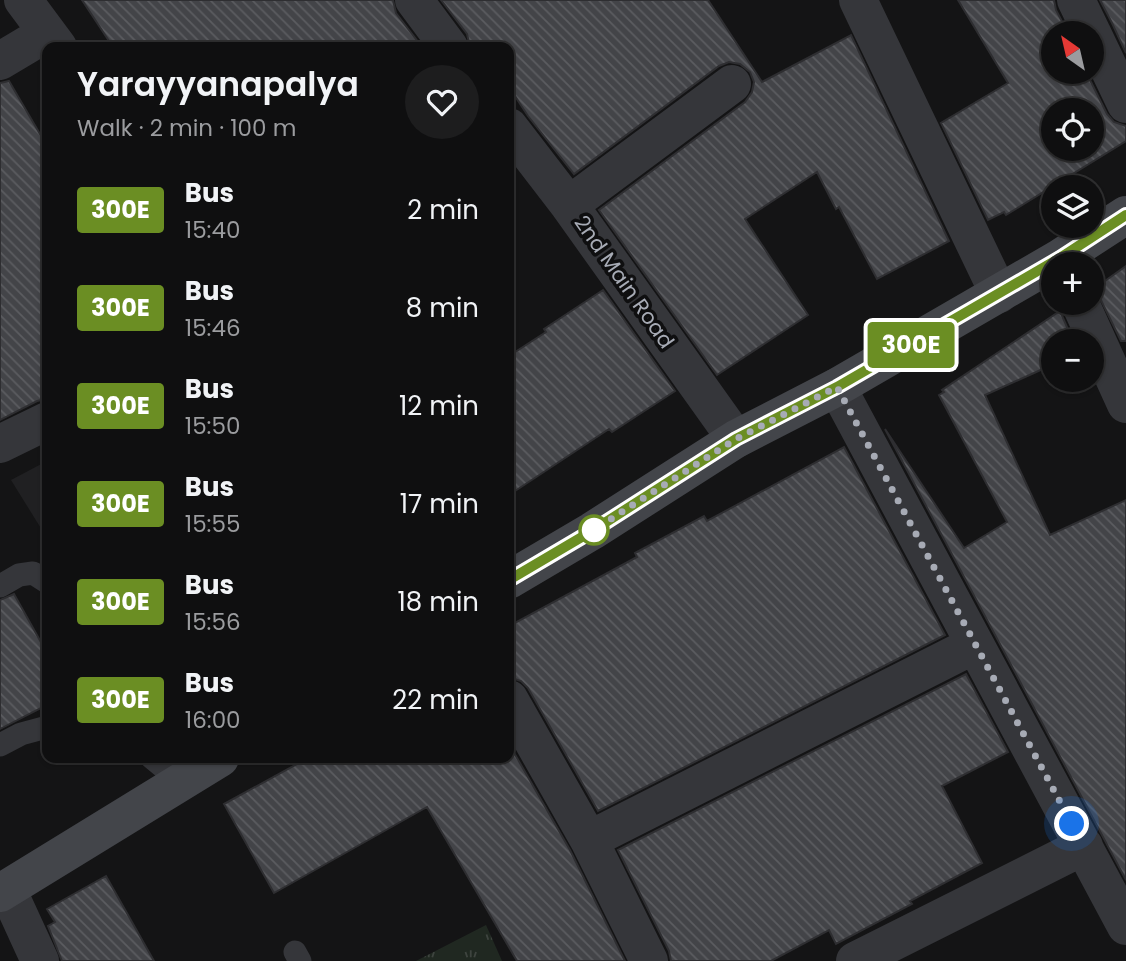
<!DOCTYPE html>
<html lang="en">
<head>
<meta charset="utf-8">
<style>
  :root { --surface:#0f0f10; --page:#1d1d1e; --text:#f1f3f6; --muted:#9b9c9f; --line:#2f2f30 }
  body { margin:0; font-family:Poppins,sans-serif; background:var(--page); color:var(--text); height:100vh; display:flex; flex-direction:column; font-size:26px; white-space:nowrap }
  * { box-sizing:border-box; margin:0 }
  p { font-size:23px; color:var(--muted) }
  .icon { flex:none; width:38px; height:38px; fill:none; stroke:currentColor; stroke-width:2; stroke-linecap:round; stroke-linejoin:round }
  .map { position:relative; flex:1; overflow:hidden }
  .panel { position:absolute; left:42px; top:42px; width:472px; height:721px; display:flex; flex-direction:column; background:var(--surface); border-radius:14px; box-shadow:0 2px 5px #0004,0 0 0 2px var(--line) }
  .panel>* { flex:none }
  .badge { padding:0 14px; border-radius:5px; font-size:24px; line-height:46px }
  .needle { width:46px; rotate:326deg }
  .controls { position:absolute; left:1041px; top:21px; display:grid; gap:14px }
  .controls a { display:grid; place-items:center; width:63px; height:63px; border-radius:50%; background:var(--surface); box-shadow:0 2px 5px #0004,0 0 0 2px var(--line); font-size:35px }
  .you { position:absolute; width:35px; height:35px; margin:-18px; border:5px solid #fff; border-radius:50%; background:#1a73e8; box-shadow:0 0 0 10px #1a73e833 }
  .map>.badge { position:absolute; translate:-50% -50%; box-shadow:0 0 0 4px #fff }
  .round { display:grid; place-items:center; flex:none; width:74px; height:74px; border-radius:37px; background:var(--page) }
  .overview { display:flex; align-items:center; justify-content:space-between; height:119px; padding:0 35px }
  h1 { font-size:33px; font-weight:600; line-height:52px }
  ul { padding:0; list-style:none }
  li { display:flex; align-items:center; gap:21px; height:98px; padding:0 35px }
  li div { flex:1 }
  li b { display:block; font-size:26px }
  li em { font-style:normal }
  li .badge { min-width:77px; font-weight:700; text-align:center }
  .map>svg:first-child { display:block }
  .built { fill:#202022 }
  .grass { fill:url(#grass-tufts) }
  .building { fill:url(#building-back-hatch); stroke:#2e2e31; stroke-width:2; fill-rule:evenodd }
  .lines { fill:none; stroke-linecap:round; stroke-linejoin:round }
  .service { stroke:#35363a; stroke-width:23 }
  .minor { stroke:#35363a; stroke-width:38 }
  .secondary { stroke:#43454a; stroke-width:38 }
  .line-casing { stroke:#fff; stroke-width:16 }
  .line { stroke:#6b8e23; stroke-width:10 }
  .walk { stroke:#a7abb5; stroke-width:7; stroke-dasharray:0 12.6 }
  .stop-dot { fill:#fff; stroke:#6b8e23; stroke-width:3.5 }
  .labels { text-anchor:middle; stroke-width:7; stroke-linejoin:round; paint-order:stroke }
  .street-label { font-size:21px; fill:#a7abb5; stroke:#0f0f10 }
</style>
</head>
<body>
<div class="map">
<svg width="1126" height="961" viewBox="0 0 1126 961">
  <defs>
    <pattern id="grass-tufts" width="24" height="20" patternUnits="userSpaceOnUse" patternTransform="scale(1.75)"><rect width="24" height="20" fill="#202821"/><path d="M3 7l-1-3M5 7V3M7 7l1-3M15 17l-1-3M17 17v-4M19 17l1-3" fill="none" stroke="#3e443f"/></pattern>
    <pattern id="building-back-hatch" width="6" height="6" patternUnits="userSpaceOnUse" patternTransform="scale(1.75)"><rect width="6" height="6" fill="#434448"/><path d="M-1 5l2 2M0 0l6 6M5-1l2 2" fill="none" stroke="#5b5c60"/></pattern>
  </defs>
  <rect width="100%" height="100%" fill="#141415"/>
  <!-- built -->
  <path class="built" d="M47,461V538L11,480Z"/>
  <!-- grass -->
  <path class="grass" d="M486,925L502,961H416Z"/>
  <!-- building -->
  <path class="building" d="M82,0H393L396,13L422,47H113Z
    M441,0H708L762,82L851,35L949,241L877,279L839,207L836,209L817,172L745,219L808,315L717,375L599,210L745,102L752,92L754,82L750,72L740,64L729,62L719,66L574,174L528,116L509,87V47H470L467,34Z
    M958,0H1054L1056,10L1068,33H1054V72H1086L1107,114L1114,122L1126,126V141L1006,215L1004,212L988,220L941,123L1008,83ZM1054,110H1092V149H1054Z
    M1100,0H1126V53L1112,23Z
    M9,81L47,146V399L37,401L0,420V83Z
    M1126,266V341H1121L1095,288Z
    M603,290L675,391L612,432L609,429L509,495V356L546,332L544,329Z
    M1060,311L1073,341H1054V364L985,395L1050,535L1126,500V880L885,429L964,548L1007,522L939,395L944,392L942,390Z
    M844,447L945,635L598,811L528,688L521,681L509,677V626L637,557L635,553L704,516L707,521Z
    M14,594L47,653V705L0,729V600Z
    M966,674L1008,752L942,786L982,863L910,901L912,904L836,944L829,930L771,961H671L669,951L618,850Z
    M509,744L570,850L625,961H517L427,807L274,893L224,804L308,758H509Z
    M106,876L154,961H62L48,926L55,922L47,909Z"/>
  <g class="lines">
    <!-- service -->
    <path class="service" d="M0,586L19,575L33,573L47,582
      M0,745L21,734L47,727
      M152,758L181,782
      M295,952L300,961"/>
    <!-- minor -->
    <path class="minor" d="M23,0L58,47
      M414,0L449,47
      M858,0L999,294
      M1076,0L1092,33
      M1092,33L1126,104
      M0,61L47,33
      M509,127L569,205L736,439
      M569,205L732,84
      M1080,303L1126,404
      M837,387L1126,926
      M0,444L47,421
      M509,699L589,840
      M7,889L40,961
      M649,961L589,840L974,645
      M855,961L1084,846"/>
    <!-- secondary -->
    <path class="secondary" d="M509,580L592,531L736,439L837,387L1060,258L1126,215
      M0,893L220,758"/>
  </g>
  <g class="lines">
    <!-- line casing -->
    <g class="line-casing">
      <path id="line" d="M509,580L592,531L736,439L837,387L1060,258L1126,215"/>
    </g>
    <!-- line -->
    <use href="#line" class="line"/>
    <!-- walk -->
    <path class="walk" d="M594,530L592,531L736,439L837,387L1072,824"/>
  </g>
  <!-- markers -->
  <circle class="stop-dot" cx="594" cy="530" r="14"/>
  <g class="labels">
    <!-- street labels -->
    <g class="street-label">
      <text transform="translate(624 282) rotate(55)" y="7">2nd Main Road</text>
    </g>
  </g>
</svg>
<div class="controls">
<a><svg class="needle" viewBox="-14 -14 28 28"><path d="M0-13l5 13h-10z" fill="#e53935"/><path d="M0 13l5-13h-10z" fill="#9b9c9f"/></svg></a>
<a><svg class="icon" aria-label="locate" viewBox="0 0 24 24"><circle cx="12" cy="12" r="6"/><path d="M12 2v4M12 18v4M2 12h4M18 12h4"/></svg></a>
<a><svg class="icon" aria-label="layers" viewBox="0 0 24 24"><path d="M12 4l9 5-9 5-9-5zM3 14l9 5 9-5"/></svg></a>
<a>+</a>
<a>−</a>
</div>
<div class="you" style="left:1072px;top:824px"></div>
<b class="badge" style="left:911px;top:345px;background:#6b8e23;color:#fff">300E</b>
<section class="panel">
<div class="overview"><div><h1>Yarayyanapalya</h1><p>Walk · 2 min · 100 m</p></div><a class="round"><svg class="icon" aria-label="heart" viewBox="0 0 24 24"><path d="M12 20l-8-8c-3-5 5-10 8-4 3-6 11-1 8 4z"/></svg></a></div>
<ul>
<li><span class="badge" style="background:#6b8e23;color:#fff">300E</span><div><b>Bus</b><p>15:40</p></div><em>2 min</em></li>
<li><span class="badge" style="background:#6b8e23;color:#fff">300E</span><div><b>Bus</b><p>15:46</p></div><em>8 min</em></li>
<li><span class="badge" style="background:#6b8e23;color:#fff">300E</span><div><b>Bus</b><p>15:50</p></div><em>12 min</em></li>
<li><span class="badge" style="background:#6b8e23;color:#fff">300E</span><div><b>Bus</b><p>15:55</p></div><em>17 min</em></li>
<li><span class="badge" style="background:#6b8e23;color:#fff">300E</span><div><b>Bus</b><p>15:56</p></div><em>18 min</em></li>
<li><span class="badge" style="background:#6b8e23;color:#fff">300E</span><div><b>Bus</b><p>16:00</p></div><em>22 min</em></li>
</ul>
</section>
</div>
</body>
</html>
